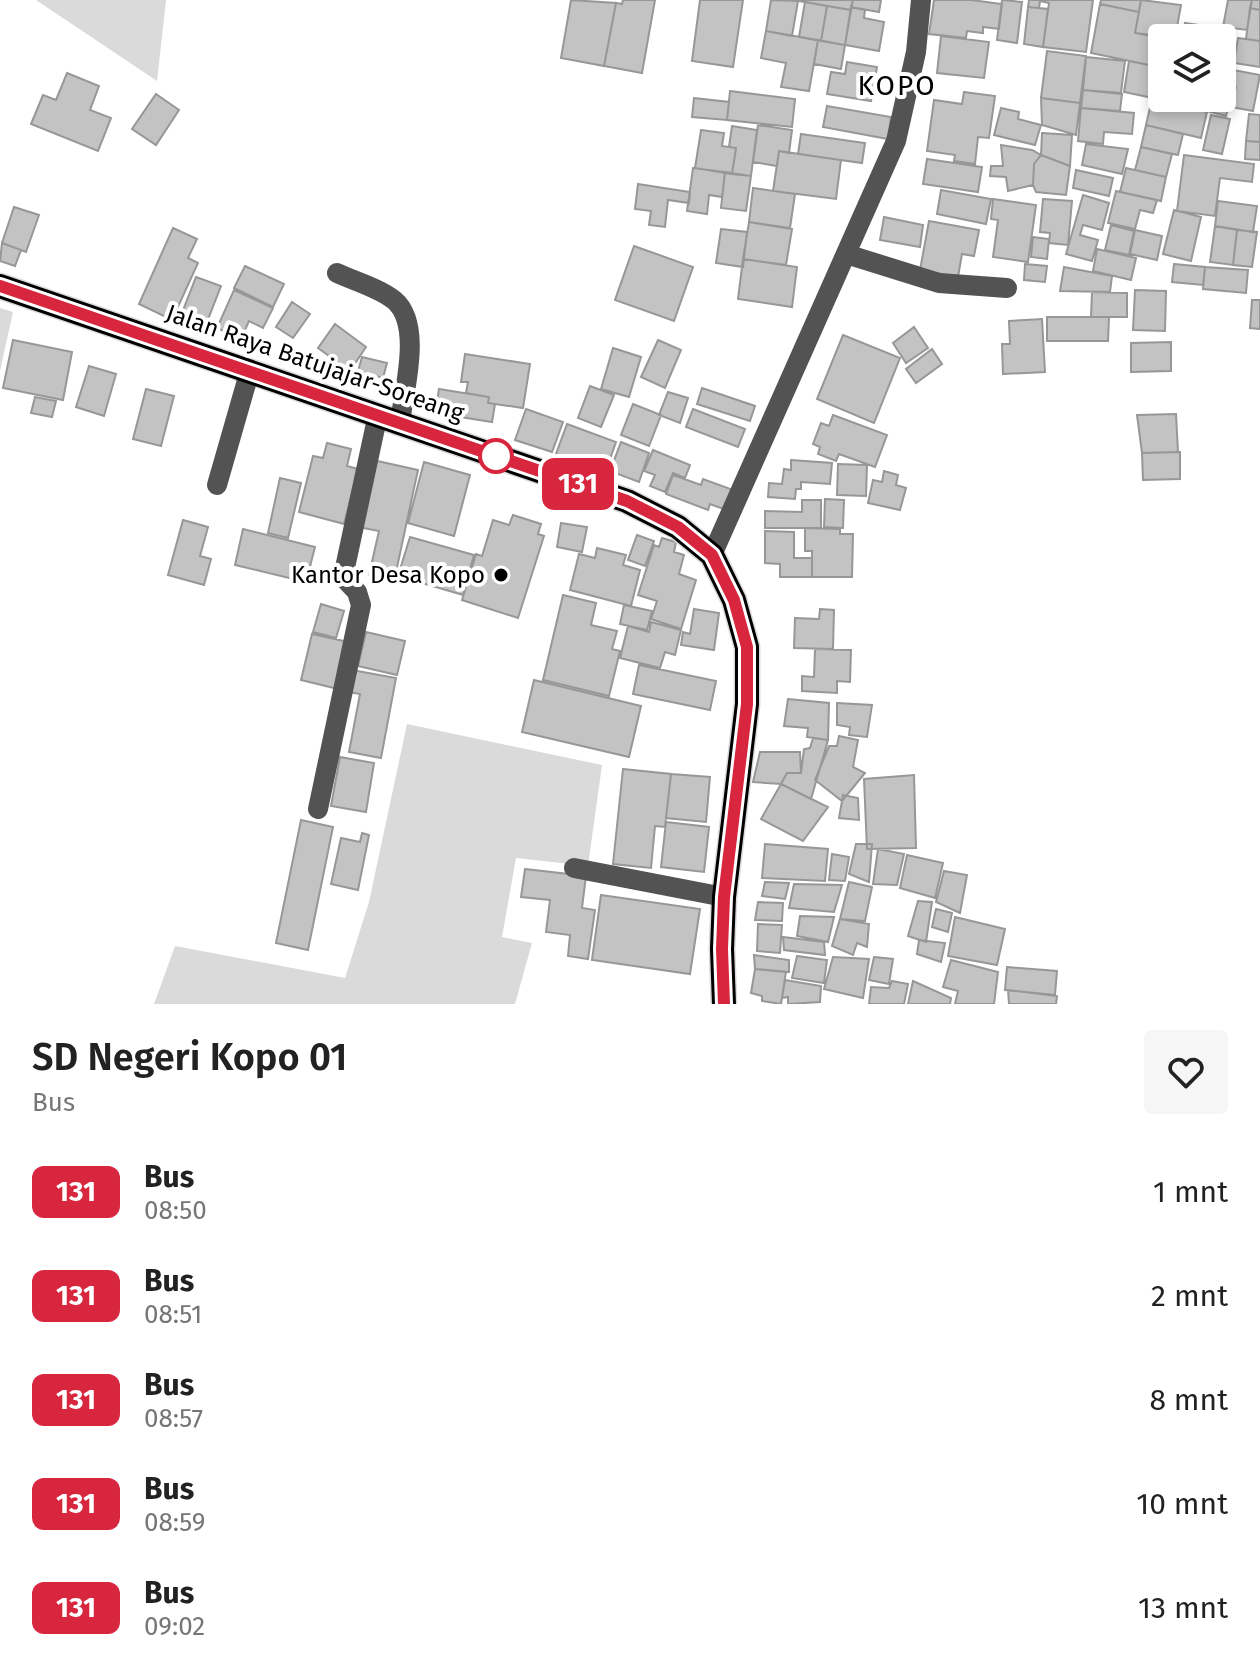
<!DOCTYPE html>
<html lang="id">
<head>
<meta charset="utf-8">
<style>
  :root { --surface:#fff; --page:#f6f6f6; --text:#222; --muted:#767676 }
  body { margin:0; font-family:"Fira Sans",sans-serif; background:var(--page); color:var(--text); height:100vh; display:flex; flex-direction:column; font-size:30px; white-space:nowrap }
  * { box-sizing:border-box; margin:0 }
  p { font-size:26px; color:var(--muted) }
  .icon { flex:none; width:44px; height:44px; fill:none; stroke:currentColor; stroke-width:2; stroke-linecap:round; stroke-linejoin:round }
  .map { position:relative; height:1004px; overflow:hidden }
  .drawer { display:flex; flex-direction:column; background:var(--surface); flex:1 }
  .drawer>* { flex:none }
  .badge { padding:0 16px; border-radius:12px; font-size:28px; line-height:52px }
  .fabs { position:absolute; left:1148px; top:24px; display:grid; gap:16px }
  .fabs a { display:grid; place-items:center; width:88px; height:88px; border-radius:8px; background:var(--surface); box-shadow:0 4px 12px #0003; font-size:40px }
  .map>.badge { position:absolute; translate:-50% -50%; box-shadow:0 0 0 4px #fff }
  .round { display:grid; place-items:center; flex:none; width:84px; height:84px; border-radius:8px; background:var(--page) }
  .headline { display:flex; align-items:center; justify-content:space-between; height:136px; padding:0 32px }
  h1 { font-size:38px; font-weight:600; line-height:60px }
  ul { padding:0; list-style:none }
  li { display:flex; align-items:center; gap:24px; height:104px; padding:0 32px }
  li div { flex:1 }
  li b { display:block; font-size:30px }
  li em { font-style:normal }
  li .badge { min-width:88px; font-weight:700; text-align:center }
  .map>svg:first-child { display:block }
  .green { fill:#dadada }
  .building { fill:#c3c3c3; stroke:#979797; stroke-width:2 }
  .lines { fill:none; stroke-linecap:round; stroke-linejoin:round }
  .highway-casing { stroke:#dbdbdb; stroke-width:27 }
  .minor { stroke:#535353; stroke-width:20 }
  .highway { stroke:#000; stroke-width:24 }
  .line-casing { stroke:#fff; stroke-width:18 }
  .line { stroke:#d7263d; stroke-width:12 }
  .stop-dot { fill:#fff; stroke:#d7263d; stroke-width:4 }
  .poi-dot { fill:#000; stroke:#fff; stroke-width:3 }
  .labels { text-anchor:middle; stroke-width:8; stroke-linejoin:round; paint-order:stroke }
  .street-label { font-size:24px; fill:#000; stroke:#fff }
  .poi-label { font-size:24px; fill:#000; stroke:#fff; text-anchor:end }
  .quarter-label { font-size:28px; letter-spacing:2px; fill:#000; stroke:#fff }
</style>
</head>
<body>
<div class="map">
<svg width="1260" height="1004" viewBox="0 0 1260 1004">
  <rect width="100%" height="100%" fill="#fff"/>
  <!-- green -->
  <path class="green" d="M36,0H166L157,81Z
    M0,308L13,312L0,371Z
    M407,724L602,765L588,866L516,858L502,937L532,943L515,1004H154L175,946L345,978L369,902Z"/>
  <!-- building -->
  <path class="building" d="M571,0L616,3L604,66L561,58Z
    M623,0H655L642,73L604,66L616,3L622,4Z
    M700,0H743L733,67L692,61Z
    M771,0L798,1L792,36L766,31Z
    M793,0H853L851,10Z
    M853,0H881L879,12L851,7Z
    M934,0H971L1002,4L999,29L983,27V33L967,31L966,38L929,34Z
    M1002,0L1022,2L1017,43L997,40Z
    M1029,0H1093L1086,52L1043,47L1049,3L1040,1L1039,8L1028,7Z
    M1101,0H1141L1139,12L1100,4Z
    M1141,0L1181,5L1175,38L1135,33Z
    M1228,0H1252L1247,30L1223,27Z
    M1252,0H1260V10L1250,8Z
    M805,2L827,6L821,41L799,37Z
    M1100,4L1139,12L1135,33L1162,38L1159,67L1091,53Z
    M827,6L851,10L845,45L821,41Z
    M851,7L865,10L864,18L884,22L879,51L845,45Z
    M1028,7L1048,9L1043,47L1024,44Z
    M1250,8L1260,10V41L1246,39Z
    M1185,23L1220,28L1219,38H1183Z
    M766,31L818,40L809,91L781,87L786,63L761,58Z
    M941,36L989,42L984,78L937,73Z
    M1238,38L1260,41V67L1234,63Z
    M818,40L845,45L841,69L814,64Z
    M1047,51L1086,56L1080,103L1041,98Z
    M1086,57L1125,61L1121,93L1083,90Z
    M1129,61L1159,67L1153,98L1124,92Z
    M847,62L877,67L871,101L827,94L831,72L845,74Z
    M1233,70L1260,75L1253,111L1231,107L1236,87L1230,85Z
    M67,73L99,86L90,110L111,118L98,151L31,124L43,95L56,100Z
    M1083,90L1122,94L1120,111L1081,108Z
    M730,91L795,99L792,127L727,120Z
    M964,92L995,96L989,138L978,137L975,164L954,161L955,155L927,151L934,100L962,104Z
    M1222,93L1232,96L1226,116L1196,108L1199,98H1222Z
    M156,94L179,110L156,145L132,129Z
    M694,98L729,102L727,120L692,117Z
    M1041,98L1080,103L1076,135L1042,125Z
    M1163,98H1195L1193,107L1162,100Z
    M1152,99L1207,112L1201,138L1146,125Z
    M827,106L891,117L888,139L823,127Z
    M1001,108L1019,112L1018,119L1041,125L1035,145L994,135Z
    M1081,108L1134,113L1132,134L1104,132L1103,144L1078,141Z
    M1249,114L1260,115V142L1246,141Z
    M1211,115L1230,119L1222,154L1203,150Z
    M758,125L792,130L789,153L779,151L777,166L753,162Z
    M1146,125L1183,134L1178,155L1141,147Z
    M732,126L757,130L751,176L732,174L736,148L729,147Z
    M701,130L724,133L722,146L736,148L732,174L695,168Z
    M1042,133L1072,135L1070,166L1041,155Z
    M801,134L865,143L862,163L798,154Z
    M1246,141L1260,142V160L1245,159Z
    M1086,144L1128,149L1122,174L1082,165Z
    M1001,145L1032,150L1041,155L1034,164L1033,185L1008,191L1006,177L990,176L991,166H1003Z
    M1141,147L1172,154L1166,177L1135,170Z
    M779,151L841,160L836,199L773,191Z
    M1041,155L1070,166L1066,195L1036,192L1033,185L1034,164Z
    M1184,155L1254,164L1252,182L1220,178L1215,216L1177,211Z
    M927,159L982,167L978,192L923,184Z
    M693,168L725,172L722,197L709,195L707,214L687,211Z
    M1126,168L1166,177L1161,201L1120,192Z
    M1076,170L1113,178L1109,196L1073,188Z
    M725,172L751,176L746,211L721,208Z
    M638,184L690,192L689,203L668,200L665,227L649,225L651,211L635,209Z
    M753,188L795,194L790,228L749,222Z
    M941,190L991,199L986,224L937,214Z
    M1116,191L1157,200L1153,213L1140,210L1135,229L1108,223Z
    M1083,195L1109,203L1102,230L1083,225L1080,235L1098,240L1092,261L1066,254Z
    M993,199L1036,205L1028,262L993,257L998,220L991,219Z
    M1043,199L1072,201L1068,245L1049,243L1050,233L1040,232Z
    M1218,201L1257,206L1253,232L1215,226Z
    M14,207L39,215L26,252L2,243Z
    M1174,210L1201,217L1191,261L1163,254Z
    M884,217L923,225L920,247L880,240Z
    M929,221L979,230L974,256L962,254L958,277L920,270Z
    M749,222L792,229L786,265L743,259Z
    M1111,225L1134,231L1129,255L1105,250Z
    M1215,226L1237,230L1233,265L1210,262Z
    M173,228L197,239L188,258L198,263L172,320L139,304Z
    M721,229L747,232L743,267L716,263Z
    M1135,230L1162,236L1157,260L1130,254Z
    M1237,230L1257,232L1252,267L1233,265Z
    M1033,237L1049,239L1047,259L1031,257Z
    M2,243L21,250L15,266L0,261Z
    M634,246L693,267L674,321L615,300Z
    M1097,249L1136,258L1131,280L1093,271Z
    M743,259L797,267L792,307L738,299Z
    M1025,264L1047,266L1045,282L1024,280Z
    M1174,264L1205,267L1203,285L1172,282Z
    M245,266L284,284L273,307L234,288Z
    M1064,267L1112,276L1110,292L1060,291Z
    M1205,267L1248,270L1246,293L1203,289Z
    M196,277L221,286L205,327L180,318Z
    M234,290L273,308L263,328L249,321L241,339L217,328Z
    M1135,290L1166,291L1165,331L1133,330Z
    M1092,292L1127,293V317H1091Z
    M1252,300H1260V329L1250,328Z
    M292,302L310,314L293,338L276,327Z
    M1047,317H1109L1108,341H1047Z
    M1042,319L1045,372L1003,374L1002,344H1010L1009,321Z
    M335,324L366,347L350,371L318,348Z
    M914,327L928,348L906,363L893,343Z
    M843,335L900,358L874,423L817,399Z
    M13,340L72,352L63,400L3,388Z
    M658,340L681,350L665,388L641,377Z
    M1171,342V371L1131,372V343Z
    M613,348L641,357L629,397L601,389Z
    M932,349L942,364L916,383L906,369Z
    M465,354L530,364L523,408L488,403L489,397L466,393L468,382H461Z
    M362,357L387,363L383,378L358,371Z
    M89,366L116,374L104,416L76,407Z
    M590,386L614,395L601,427L578,418Z
    M702,388L755,406L750,421L697,404Z
    M146,389L174,396L161,446L133,439Z
    M439,389L489,397L488,403L495,404L492,422L435,413Z
    M668,392L688,398L680,423L659,415Z
    M35,397L56,401L52,417L31,413Z
    M633,404L661,415L649,446L621,435Z
    M526,409L563,422L552,452L515,440Z
    M693,409L745,429L738,447L686,427Z
    M1176,414L1178,452L1142,453L1137,415Z
    M833,415L887,435L875,467L839,454L836,461L818,454L820,447L813,444L821,423L829,426Z
    M567,424L616,442L605,473L556,454Z
    M621,442L649,453L639,482L610,471Z
    M327,443L351,449L347,466L358,469L344,524L299,512L313,456L323,458Z
    M653,450L690,465L685,478L673,473L665,492L650,486L655,475L644,471Z
    M1180,452V479L1143,480L1142,453Z
    M373,460L418,470L394,581L369,575L379,531L358,527Z
    M791,460L832,463L830,484L801,482V489H796L795,499L768,497L769,483L782,484L784,469L791,470Z
    M424,462L470,475L454,536L408,523Z
    M838,464L867,465L866,496L837,495Z
    M884,471L898,475L896,485L906,488L900,510L868,503L873,480L882,482Z
    M673,475L701,485L703,479L736,491L729,511L710,504L708,510L666,494Z
    M280,478L301,483L288,538L268,533Z
    M825,499L844,500L843,528L824,527Z
    M802,500H821V528H765V511L802,512Z
    M513,515L541,524L538,534L544,536L518,618L462,600L476,554L482,556L493,520L509,525Z
    M183,520L208,527L200,556L211,559L204,585L168,575Z
    M561,523L587,527L582,552L557,547Z
    M805,528L840,529V534H853L852,577H812V551H805Z
    M243,529L315,547L306,582L235,565Z
    M765,531L794,532V558H812V577H780V564L765,563Z
    M637,535L654,541L645,566L628,560Z
    M410,537L474,555L463,595L398,576Z
    M662,538L676,542L674,552L684,555L679,574L696,580L681,629L651,619L657,601L638,595L654,545L659,547Z
    M597,548L626,555L623,565L640,570L631,606L570,590L579,554L595,558Z
    M563,595L596,603L591,625L617,631L612,649L620,651L609,696L543,680Z
    M321,604L344,611L336,638L313,632Z
    M624,605L652,611L647,630L620,624Z
    M694,609L719,613L714,650L681,645L683,632L690,634Z
    M820,609L834,610L833,649L794,648L795,618L819,619Z
    M651,622L681,630L675,655L665,652L660,668L620,658L628,626L649,632Z
    M366,632L405,641L397,675L358,666Z
    M312,634L353,643L342,690L301,680Z
    M815,649L851,650L850,682L837,681V693L802,691V676L814,677Z
    M639,665L716,681L710,710L633,694Z
    M352,670L396,678L381,758L349,752L360,694L348,692Z
    M534,680L641,706L629,757L522,732Z
    M788,699L829,703L828,740L807,737L808,728L784,726Z
    M837,703L872,705L867,737L849,735L850,727L837,725Z
    M839,736L858,740L853,767L865,773L842,801L815,780L829,746H837Z
    M813,738L828,740L811,799L781,784L787,773H801L804,749L810,748Z
    M760,752H800L801,773H787L781,784L753,782Z
    M340,757L374,763L366,812L331,806Z
    M623,769L671,774L665,827L655,826L651,868L613,864Z
    M671,774L710,777L706,822L666,818Z
    M914,775L916,848L867,849L864,779Z
    M781,784L828,807L803,841L761,819Z
    M843,795L858,798L859,820L839,818Z
    M301,820L333,827L308,950L276,943Z
    M666,822L709,827L704,872L661,867Z
    M362,833L369,835L358,890L331,884L341,838L360,842Z
    M765,844L828,849L825,881L762,878Z
    M856,844H872L869,882L849,874Z
    M878,849L904,854L897,885L873,884Z
    M832,854L849,857L845,881L829,880Z
    M907,855L943,863L935,898L900,888Z
    M525,869L586,876L582,908L595,910L588,959L568,956L570,935L546,932L550,900L521,897Z
    M944,871L967,875L960,913L936,902Z
    M765,882L789,883L785,899L762,896Z
    M849,882L872,887L865,921L840,919Z
    M794,884L842,885L834,912L789,908Z
    M601,895L700,909L690,974L592,960Z
    M918,901L932,902L926,942L908,936Z
    M758,902L783,903L782,921L755,920Z
    M936,909L952,913L948,932L932,927Z
    M800,916L834,917L828,942L797,936Z
    M955,917L1005,929L997,965L948,956Z
    M840,919L869,924L867,947L857,943L853,955L832,946Z
    M758,924L782,925L780,953L757,951Z
    M783,937L824,942L825,955L784,950Z
    M919,940L945,943L941,962L917,954Z
    M754,955L789,960V972L755,969Z
    M797,956L827,960L824,983L792,978Z
    M833,957L869,959L863,998L824,989Z
    M874,957L893,959L889,984L869,980Z
    M951,960L998,972L994,1004H955L958,991L943,987Z
    M1007,967L1057,971L1055,995L1005,990Z
    M755,969L786,972L781,1004L762,1001V996L751,993Z
    M785,980L821,986L820,1002L788,1004V997L782,998Z
    M892,981L908,984L904,1004H869L871,987L889,988Z
    M913,981L951,998L950,1004H908Z
    M1008,990L1057,996L1056,1004H1009Z"/>
  <g class="lines">
    <!-- highway casing -->
    <g class="highway-casing">
      <path id="highway" d="M0,286L627,501L678,527L712,555L734,600L747,647V704L724,897L722,949L724,1004"/>
    </g>
    <!-- minor -->
    <path class="minor" d="M846,254L939,283L1007,288
      M337,273C354,281 379,288 394,300C423,324 404,390 400,422
      M217,485L250,370
      M712,555L896,141L916,52L921,0
      M318,809L361,605L357,592L343,577L378,414
      M574,868L724,897"/>
    <!-- highway -->
    <use href="#highway" class="highway"/>
  </g>
  <g class="lines">
    <!-- line casing -->
    <g class="line-casing">
      <path id="line" d="M0,286L627,501L678,527L712,555L734,600L747,647V704L724,897L722,949L724,1004"/>
    </g>
    <!-- line -->
    <use href="#line" class="line"/>
  </g>
  <!-- markers -->
  <circle class="stop-dot" cx="496" cy="456" r="16"/>
  <circle class="poi-dot" cx="501" cy="575" r="8"/>
  <g class="labels">
    <!-- street labels -->
    <g class="street-label">
      <text transform="translate(315 363) rotate(19)" y="8">Jalan Raya Batujajar-Soreang</text>
    </g>
    <!-- poi labels -->
    <g class="poi-label">
      <text x="485" y="583">Kantor Desa Kopo</text>
    </g>
    <!-- quarter labels -->
    <g class="quarter-label">
      <text x="897" y="95">KOPO</text>
    </g>
  </g>
</svg>
<div class="fabs">
<a><svg class="icon" aria-label="layers" viewBox="0 0 24 24"><path d="M12 4l9 5-9 5-9-5zM3 14l9 5 9-5"/></svg></a>
</div>
<b class="badge" style="left:578px;top:484px;background:#d7263d;color:#fff">131</b>
</div>
<section class="drawer">
<div class="headline"><div><h1>SD Negeri Kopo 01</h1><p>Bus</p></div><a class="round"><svg class="icon" aria-label="heart" viewBox="0 0 24 24"><path d="M12 20l-8-8c-3-5 5-10 8-4 3-6 11-1 8 4z"/></svg></a></div>
<ul>
<li><span class="badge" style="background:#d7263d;color:#fff">131</span><div><b>Bus</b><p>08:50</p></div><em>1 mnt</em></li>
<li><span class="badge" style="background:#d7263d;color:#fff">131</span><div><b>Bus</b><p>08:51</p></div><em>2 mnt</em></li>
<li><span class="badge" style="background:#d7263d;color:#fff">131</span><div><b>Bus</b><p>08:57</p></div><em>8 mnt</em></li>
<li><span class="badge" style="background:#d7263d;color:#fff">131</span><div><b>Bus</b><p>08:59</p></div><em>10 mnt</em></li>
<li><span class="badge" style="background:#d7263d;color:#fff">131</span><div><b>Bus</b><p>09:02</p></div><em>13 mnt</em></li>
</ul>
</section>
</body>
</html>
